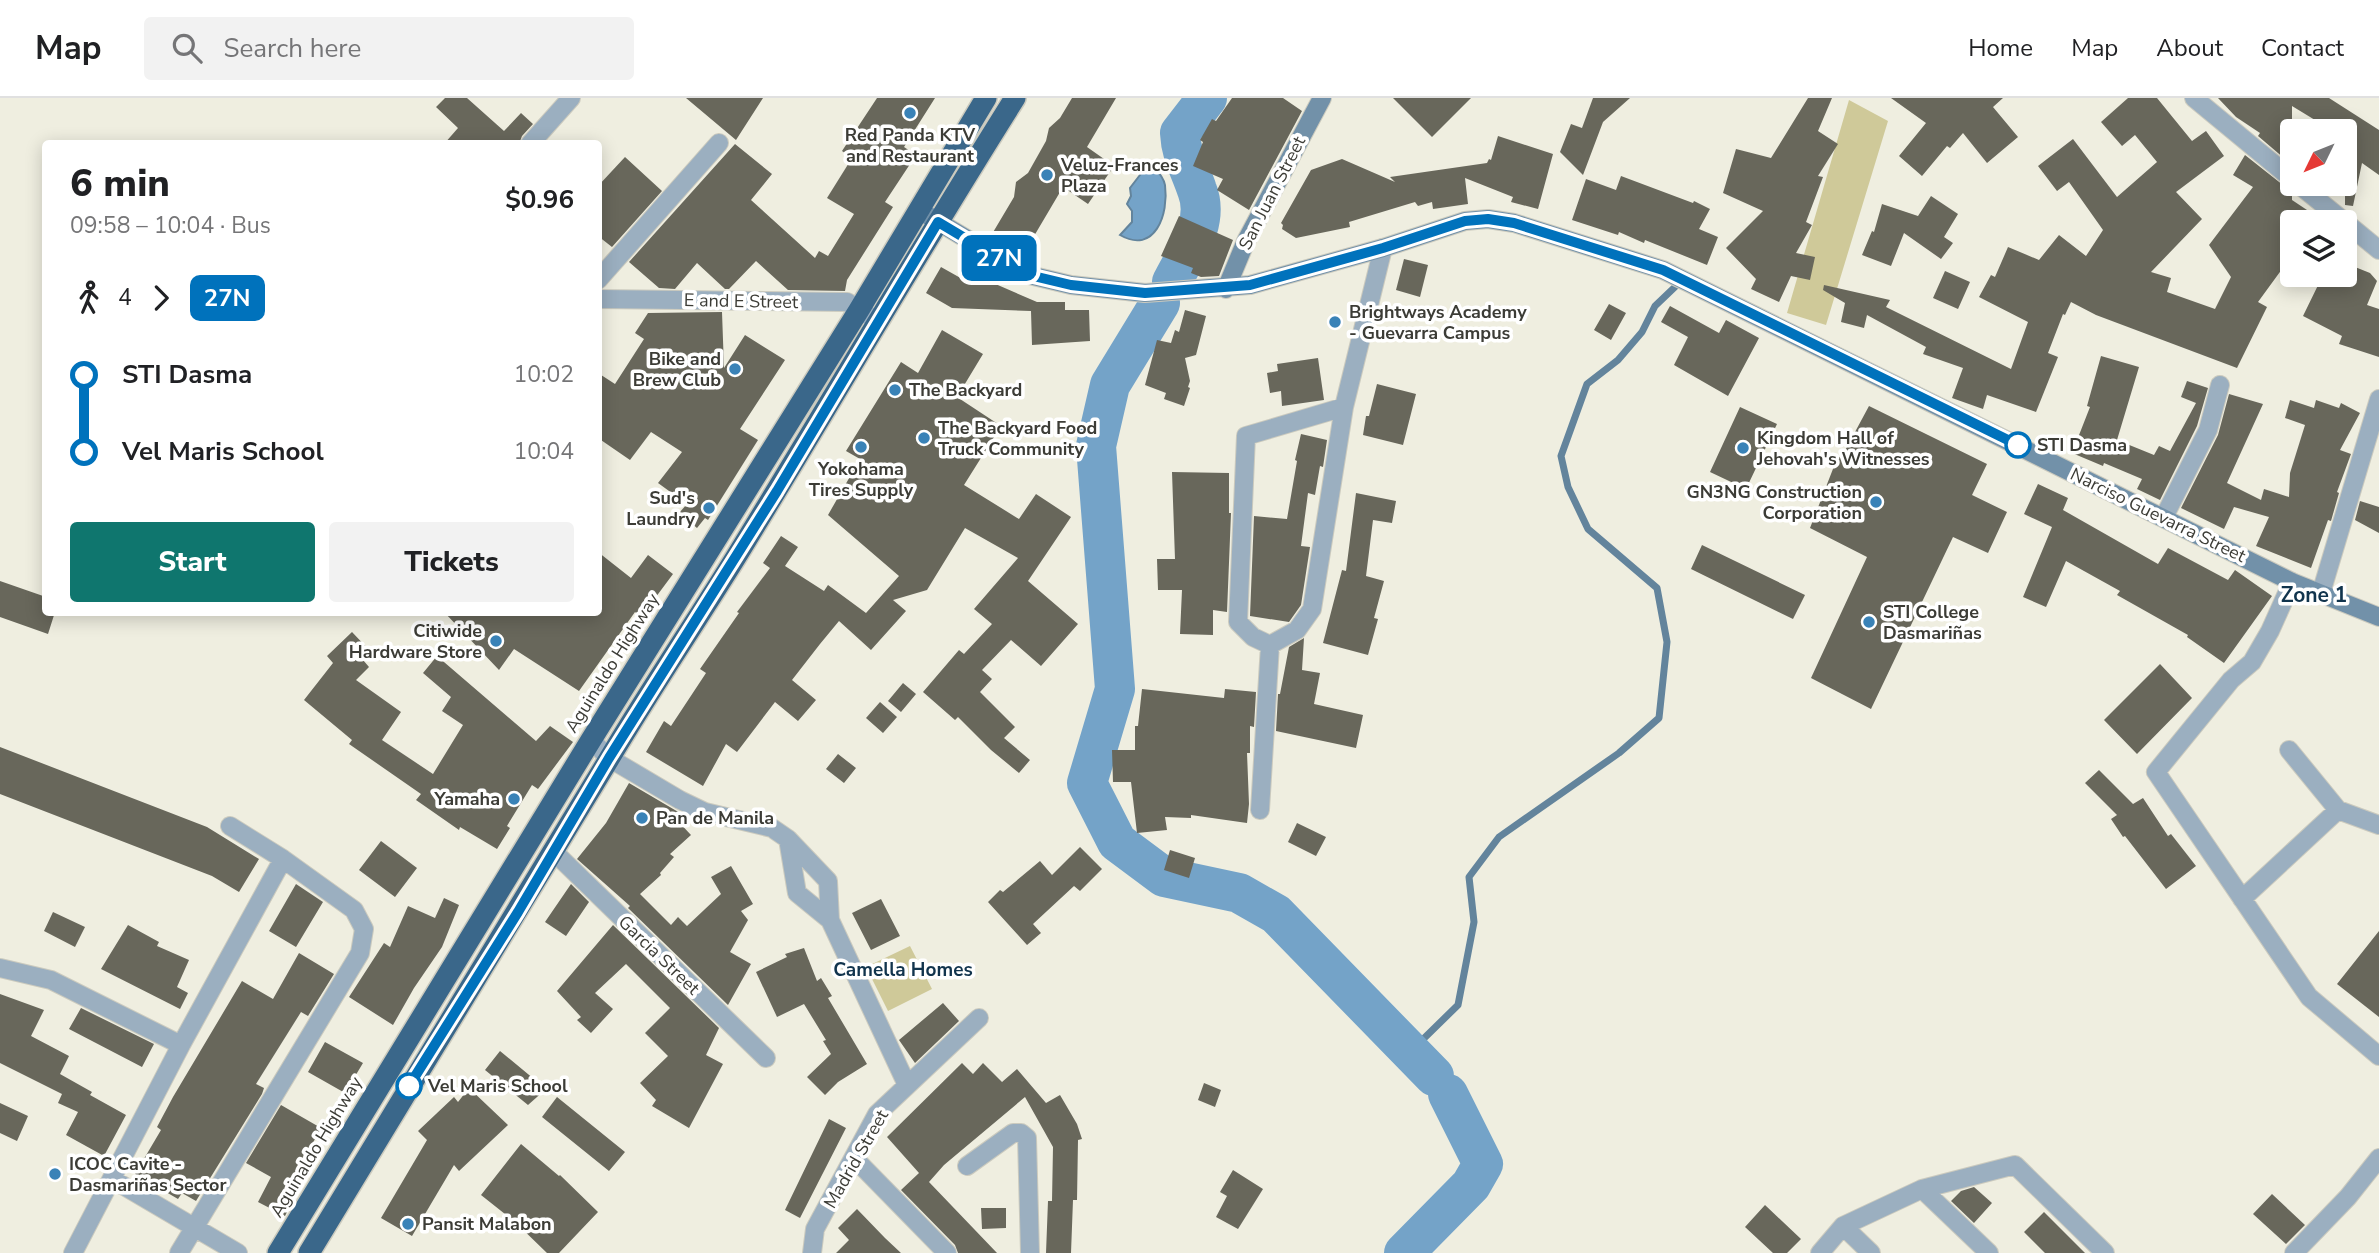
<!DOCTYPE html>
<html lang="en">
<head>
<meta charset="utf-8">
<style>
  :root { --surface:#fff; --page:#f2f2f2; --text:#202124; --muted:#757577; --line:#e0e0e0; --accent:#0f766e }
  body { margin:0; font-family:"Nunito Sans",sans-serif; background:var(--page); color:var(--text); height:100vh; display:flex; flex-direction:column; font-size:26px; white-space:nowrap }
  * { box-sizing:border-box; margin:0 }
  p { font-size:23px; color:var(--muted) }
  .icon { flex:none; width:38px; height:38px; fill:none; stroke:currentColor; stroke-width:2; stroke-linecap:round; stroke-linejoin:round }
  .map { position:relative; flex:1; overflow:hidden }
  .details { position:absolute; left:42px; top:42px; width:560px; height:476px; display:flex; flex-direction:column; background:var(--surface); border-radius:7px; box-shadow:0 4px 18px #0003 }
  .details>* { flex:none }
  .badge { padding:0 14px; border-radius:10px; font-size:24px; line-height:46px }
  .needle { width:46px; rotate:227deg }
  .fabs { position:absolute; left:2280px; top:21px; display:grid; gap:14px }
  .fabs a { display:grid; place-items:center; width:77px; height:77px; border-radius:7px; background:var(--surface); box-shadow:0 4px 18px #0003; font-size:35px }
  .map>.badge { position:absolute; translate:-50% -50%; box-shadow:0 0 0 4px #fff }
  .legs { display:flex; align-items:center; gap:10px; height:77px; padding:0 28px; font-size:23px }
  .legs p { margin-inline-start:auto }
  .head { display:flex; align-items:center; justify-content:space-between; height:119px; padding:0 28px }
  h1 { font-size:38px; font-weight:800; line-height:52px }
  .action { display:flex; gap:14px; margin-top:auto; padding:14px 28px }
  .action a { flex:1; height:80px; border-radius:7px; background:var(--accent); color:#fff; font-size:28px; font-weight:800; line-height:80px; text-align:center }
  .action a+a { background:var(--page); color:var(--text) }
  ul { padding:0 28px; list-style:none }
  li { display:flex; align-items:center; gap:24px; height:77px; font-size:26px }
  li i { display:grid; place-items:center; width:10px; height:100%; margin:0 9px; background:currentColor }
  li i::after { content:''; width:18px; height:18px; margin:-9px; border:5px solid; border-radius:50%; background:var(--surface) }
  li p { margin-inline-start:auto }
  li:first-child i { background:linear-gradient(#0000 50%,currentColor 0) }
  li:last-child i { background:linear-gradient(currentColor 50%,#0000 0) }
  header { display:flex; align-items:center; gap:42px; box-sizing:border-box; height:98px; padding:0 35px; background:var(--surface); border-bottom:2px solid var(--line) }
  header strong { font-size:33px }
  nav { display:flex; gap:38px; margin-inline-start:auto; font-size:24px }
  .search { width:490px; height:63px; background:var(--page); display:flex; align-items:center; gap:18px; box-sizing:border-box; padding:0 24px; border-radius:7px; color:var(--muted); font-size:26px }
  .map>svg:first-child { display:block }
  .green { fill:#cfc999 }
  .water { fill:#74a3c8; stroke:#63849c; stroke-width:2 }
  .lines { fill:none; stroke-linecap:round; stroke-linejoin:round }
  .stream { stroke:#63849c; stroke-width:7 }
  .river { stroke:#74a3c8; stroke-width:40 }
  .building { fill:#68675b }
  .street-casing { stroke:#cbcabe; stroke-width:20 }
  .secondary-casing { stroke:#cbcabe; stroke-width:20 }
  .highway-casing { stroke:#cbcabe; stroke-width:24 }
  .street { stroke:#9bafc0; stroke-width:18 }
  .secondary { stroke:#7291a9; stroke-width:18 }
  .highway { stroke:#3a678a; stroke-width:21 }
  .line-1-casing { stroke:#fff; stroke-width:16 }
  .line-1 { stroke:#0072bc; stroke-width:10 }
  .poi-dot { fill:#3982b7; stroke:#fff; stroke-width:2.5 }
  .stop-1-dot { fill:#fff; stroke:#0072bc; stroke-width:3.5 }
  .labels { text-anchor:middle; stroke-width:7; stroke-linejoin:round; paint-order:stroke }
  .poi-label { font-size:18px; font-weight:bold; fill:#3c3c36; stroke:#fff; text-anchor:start }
  .street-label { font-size:18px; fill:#3c3c36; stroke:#fff }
  .stop-label { font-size:18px; font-weight:bold; fill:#3c3c36; stroke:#fff; text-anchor:start }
  .neighbourhood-label { font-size:19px; font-weight:bold; fill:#11344d; stroke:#fff }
  .quarter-label { font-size:21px; font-weight:bold; fill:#11344d; stroke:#fff }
</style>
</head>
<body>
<header>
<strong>Map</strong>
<div class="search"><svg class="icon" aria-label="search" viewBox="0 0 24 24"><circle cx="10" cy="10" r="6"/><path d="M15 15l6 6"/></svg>Search here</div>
<nav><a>Home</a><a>Map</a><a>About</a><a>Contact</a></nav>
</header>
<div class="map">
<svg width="2379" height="1155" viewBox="0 0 2379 1155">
  <rect width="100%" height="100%" fill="#efeee0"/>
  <!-- green -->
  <path class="green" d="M1849,2L1888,23L1826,227L1787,215Z
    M910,848L932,891L888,913L866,869Z"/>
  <!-- water -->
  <path class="water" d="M1150,64C1155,70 1164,79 1165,87C1169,116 1155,157 1120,137L1132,124V113L1127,106L1131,98L1130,90Z"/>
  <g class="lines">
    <!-- stream -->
    <path class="stream" d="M1160,205L1161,203
      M1410,954L1458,907L1474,824L1469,779L1499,739L1619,655L1659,620L1667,544L1657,490L1588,431L1568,389L1561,358L1587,286L1618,262L1642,234L1655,208L1677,187"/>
    <!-- river -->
    <path class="river" d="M1172,184C1186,156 1210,124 1197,92C1190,71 1181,57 1180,35L1207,0
      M1160,205L1110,287L1096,348L1115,591L1087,685L1117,744L1164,779L1239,795L1276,816L1434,978
      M1404,1155L1471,1087L1483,1066L1448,996"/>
  </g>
  <!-- building -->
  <path class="building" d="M445,0H467L504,33L521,15L533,26L522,38L519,46H444L458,30L436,9Z
    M686,0H763L736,42Z
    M877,0H935L904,49L916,57L885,104L893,109L847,182L845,193L788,192L756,163L729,191H725L697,165L675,191L659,190L629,164L735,46L772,76L751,102L815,160L819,153L828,158L854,116L827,100L852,60L842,53Z
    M1072,0H1116L1087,49L1114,68L1088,106L1063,89L1024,155L992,136L1014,99L1016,84L1028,75L1046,43L1049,30L1060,20Z
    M1232,0H1283L1302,13L1249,112L1217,92L1223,81L1193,68L1203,44L1200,42L1212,21L1216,23Z
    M1393,0H1471L1432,39Z
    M1593,0H1630L1603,24L1583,77L1560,54L1571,26L1582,30Z
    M1808,0H1832L1818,33L1838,46L1818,78L1823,79L1806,124L1812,127L1796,155L1815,159L1810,182L1791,178L1779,204L1751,191L1756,181L1726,150L1763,113L1723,95L1736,51L1771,60Z
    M1891,0H2003L1993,9L2018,39L1987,65L1963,35L1950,50L1947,48L1922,78L1899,58L1926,25Z
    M2128,0H2157L2192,43L2206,33L2224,58L2176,94L2202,121L2151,174L2171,180L2167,194L2215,211L2231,179L2209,147L2253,89L2233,77L2245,57L2288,91L2292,96V102L2325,124H2292V172L2285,167L2258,204L2267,209L2237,270L2096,217L2071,204L2065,217L2063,216L2048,255L2058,259L2036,314L1987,297L1983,311L1952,300L1963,270L1923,256L1926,249L1867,217L1864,230L1841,224L1845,205L1823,192L1824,187L1890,202L1886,209L2011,271L2028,224L1979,199L1991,177L1995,179L2008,149L2039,162L2059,137L2086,158L2103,132L2069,84L2057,93L2038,68L2073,41L2117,99L2157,64L2135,37L2122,48L2101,24Z
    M2218,0H2329L2379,32V77L2362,65L2353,108L2345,107V33H2333L2292,8V67L2258,38L2260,35L2236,19Z
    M1498,38L1553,56L1538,111L1511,104L1513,99L1465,80L1468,106L1433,111L1432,104L1418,108L1415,104L1349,124L1350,129L1296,140L1282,131L1283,127L1281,125L1311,72L1342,61L1395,84L1390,79L1487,65L1489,61L1491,62Z
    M625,59L662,93L612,149L598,138V88Z
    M1621,78L1693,105L1694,103L1710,111L1699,131L1718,139L1707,167L1645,142L1644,145L1619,134L1618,137L1572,122L1586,81L1616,92Z
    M1931,98L1958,116L1944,139L1953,145L1941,161L1904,135L1891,168L1862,157L1872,133L1874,134L1882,106L1918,118Z
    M1179,118L1233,142L1219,178L1201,179L1191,175L1193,170L1161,158Z
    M1404,161L1428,167L1420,199L1396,192Z
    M2345,165L2370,175L2377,183L2367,207L2379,211V259L2339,246L2342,238L2303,218L2323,177H2345Z
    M941,169L973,187L977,178L1037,204H1065V212H1089L1090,243L1032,247L1031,213L952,210L926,195Z
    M1945,173L1970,184L1958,211L1933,200Z
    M1609,206L1626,215L1611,242L1594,232Z
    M1670,208L1719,235L1726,222L1759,240L1728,298L1674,267L1688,239L1661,224Z
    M1185,212L1206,218L1196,257L1185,260L1190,283L1188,289L1190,290L1184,308L1164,301L1166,295L1145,287L1157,242L1171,245L1175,232L1179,234Z
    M722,214L724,270L745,237L785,262L740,331L758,342L708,422L705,420L697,430L679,415L687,406L658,385L682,354L651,334L630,362L598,340V275L615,286L644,241L635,235L648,215Z
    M942,232L983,256L957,299L1001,328L964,387L1019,421L1036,396L1071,419L1028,483L1078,526L1041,568L1011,542L982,572L992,581L980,594L1015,629L1004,640L1030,662L1019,675L991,652L958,619L955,622L923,594L959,552L964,556L992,526L974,511L1018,460L965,430L927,492L893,502L906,513L871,552L839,523L820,546L792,582L816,602L798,623L775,604L737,654L726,646L703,688L646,654L664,623L671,628L706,575L700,571L739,515L737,514L770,470L763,465L781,438L798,449L785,468L824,493L828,487L866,515L899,478L828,417L860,361L846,353L901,264L918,275Z
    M2101,258L2139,269L2117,342L2154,357L2159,348L2170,353L2196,305L2181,299L2187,283L2208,290L2197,328L2160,402L2137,391L2142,381L2104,365L2103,368L2072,355L2090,309L2087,308Z
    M1318,260L1324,302L1282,308L1281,293L1270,295L1267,275L1278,273L1277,266Z
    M1377,286L1416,296L1403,347L1363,337L1366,318H1369Z
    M2229,296L2263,306L2227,385L2261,402L2264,391L2289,399L2290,375L2305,327L2285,320L2290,302L2314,310L2316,302L2339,310L2341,305L2360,315L2340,352L2351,356L2337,394L2339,395L2331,423L2328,422L2311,470L2256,448L2269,419L2234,409L2224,431L2181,410L2218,337Z
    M1869,308L1987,366L1972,397L2007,414L1988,455L1953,439L1871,611L1811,580L1867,459L1810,430L1838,358L1841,360Z
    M1740,309L1777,326L1746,391L1710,374Z
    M1301,336L1327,342L1323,369L1320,368L1315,397L1308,395L1301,448L1310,449L1301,507L1289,524L1250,518L1254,418L1287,421L1297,363L1295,362Z
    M1172,374L1229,375V415H1231L1227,514L1213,512V537L1180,536L1182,492H1158L1157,461H1175Z
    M2038,386L2068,400L2063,412L2158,466L2168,450L2228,482L2235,472L2272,498L2224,565L2187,539L2188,537L2117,497L2120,493L2066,463L2046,509L2023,499L2052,429L2024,416Z
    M1356,395L1396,403L1392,425L1373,422L1366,478L1384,483L1374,520L1378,521L1368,557L1323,545L1342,472L1346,473Z
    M2360,403L2379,409V435L2355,422Z
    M1702,447L1805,497L1793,521L1691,471Z
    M598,454L631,480L648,457L673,476L641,519L635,514L579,593L514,551L499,572L444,514H598Z
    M0,483L46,499V514H55L48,536L0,519Z
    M352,534L371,554L363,562L369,569L356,582L401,614L382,642L433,676L463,627L442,613L451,599L423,575L437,558L536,643L550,628L573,644L538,691L532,687L507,728L510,730L497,751L460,729L459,732L416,702L421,696L349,646L352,642L304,602L333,565L327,558Z
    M1304,540L1302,572L1320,575L1314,606L1363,617L1356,650L1276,633L1278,596H1280L1289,549Z
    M2160,566L2192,600L2137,656L2104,622Z
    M903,585L916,596L901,614L888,603Z
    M1142,591L1224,600L1225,591L1256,594L1254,629L1250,628V655H1247L1249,706L1247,725L1191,717V720L1165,719L1167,732L1137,735L1131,684H1113L1112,652H1135V628H1138Z
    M880,604L897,619L883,635L866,620Z
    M0,649L207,729L259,761L239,794L212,778L0,696Z
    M838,656L856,670L844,685L826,671Z
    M2099,672L2133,706L2143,700L2168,738L2171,736L2196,768L2166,791L2125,738L2123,739L2111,721L2117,717L2085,685Z
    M629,685L680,715L675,720L691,737L670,756L674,759L660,775L661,777L640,796L671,827L678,819L687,828L721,796L711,779L731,768L753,806L741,813L748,822L730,854L751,866L728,907L628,810L630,808L577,761L606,725Z
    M1297,725L1326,739L1316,758L1288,744Z
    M381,743L417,770L395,799L359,772Z
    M1080,749L1102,771L1080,793L1074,788L1033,826L1041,835L1027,847L988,804L1000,792L1003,794L1040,763L1052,777Z
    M1170,752L1195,760L1189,780L1164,772Z
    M296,786L323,804L296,849L269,833Z
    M571,786L589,804L566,838L545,824Z
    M444,800L459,807L442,849L414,890L393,927L349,899L384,845L390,849L408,808L435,820Z
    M881,801L900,838L871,852L852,815Z
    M53,814L85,829L75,849L44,833Z
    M128,827L159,844L157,848L189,862L177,889L188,895L180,911L101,871Z
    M613,827L719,930L706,957L723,966L689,1030L652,1008L656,1002L640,985L668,958L645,935L670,910L626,866L595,895L613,911L591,935L577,922L581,919L557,893Z
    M2379,833V919L2337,886Z
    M804,850L817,883L821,880L832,898L828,900L867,966L838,984L825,997L807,979L831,956L823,943L826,942L804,906L777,919L756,874L787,859L785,856Z
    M299,855L334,876L308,918L301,914L256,986L264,990L262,996L196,1103L182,1095L178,1101L135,1076L161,1032L157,1029L173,999L242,883L273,901Z
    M0,896L44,912L31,938L69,958L60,976L92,994L90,997L126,1017L104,1058L66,1037L78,1014L58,1005L62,996L0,965Z
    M943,905L959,923L915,965L899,942Z
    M81,910L154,946L142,969L69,931Z
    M325,944L363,965L345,995L308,974Z
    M500,953L546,991L528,1007L485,972Z
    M962,965L973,976L983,965L1002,984L1017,971L1046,1005L1060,997L1077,1026L1082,1041L1078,1042L1077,1102H1073L1071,1155H1046L1048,1103H1052L1053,1049L1025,999L944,1067L929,1084L997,1155H958L955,1147L901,1092L919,1075L887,1039Z
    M1204,985L1221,992L1215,1009L1198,1002Z
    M469,990L508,1027L459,1073L454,1067L412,1138L381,1120L427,1042L418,1033L454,999L458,1004Z
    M557,999L625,1054L609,1073L542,1019Z
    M0,1005L28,1018L17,1043L0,1035Z
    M281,1007L321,1030L285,1096L294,1100L285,1118L258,1104L271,1079L246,1065Z
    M829,1021L846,1030L800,1120L785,1112Z
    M521,1046L559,1078L560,1077L598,1114L559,1155H547L515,1124L481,1097Z
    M1233,1072L1263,1091L1238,1131L1216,1119L1227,1098L1220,1094Z
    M1974,1089L1992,1105L1974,1125L1951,1103L1961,1093Z
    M2272,1096L2305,1127L2286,1146L2253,1116Z
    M1765,1107L1801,1141L1787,1155H1773L1745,1129Z
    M981,1110H1006V1130L982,1131Z
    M857,1111L885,1140L901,1155H836L849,1142L838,1130Z
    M2044,1114L2085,1155H2045L2024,1134Z"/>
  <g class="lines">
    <!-- street casing -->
    <g class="street-casing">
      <path id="street" d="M2194,0L2292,81
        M530,46L571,0
        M2298,86L2345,124
        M2345,124L2379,152
        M598,182L719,45
        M598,201L847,204L871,219
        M2164,419L2208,332L2220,287
        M2292,484L2270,533L2252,564L2231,582L2156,674L2309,899L2379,958
        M2321,495L2379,301
        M1270,547L1297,532L1312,511L1344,309L1383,150
        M591,642L609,660L680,702L705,714L772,730L788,741L828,783L830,822L907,987
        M2289,652L2338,712L2379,727
        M1260,712L1270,547L1253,539L1238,524L1246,338L1344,309
        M788,741L797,795L830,822
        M553,753L766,960
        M2242,801L2338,712
        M0,870L51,882L181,947
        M855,1061L947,1155
        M967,1068L1013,1035H1021L1027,1040L1030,1155
        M112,1081L238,1155
        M1922,1091L1989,1155
        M73,1155L181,947L283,761
        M179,1155L360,855L364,831L354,812L283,761L230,728
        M812,1155L815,1131L877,1016L979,920
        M1820,1155L1843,1128
        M1871,1155L1843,1128L1922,1091L2015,1067L2105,1155
        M2294,1155L2348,1099L2379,1060"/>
    </g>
    <!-- secondary casing -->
    <g class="secondary-casing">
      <path id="secondary" d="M927,117L1025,176L1071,187L1145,195L1250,187L1383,150L1465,123L1488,121L1514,125L1663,172L2292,484L2379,519
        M1226,191L1246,143L1322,0"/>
    </g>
    <!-- highway casing -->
    <g class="highway-casing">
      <path id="highway" d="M278,1155L591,642L859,212L986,0
        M309,1155C408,990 510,826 609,661C649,593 694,527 736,459C829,307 919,152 1015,0"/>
    </g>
    <!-- street -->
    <use href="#street" class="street"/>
    <!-- secondary -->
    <use href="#secondary" class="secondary"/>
    <!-- highway -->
    <use href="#highway" class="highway"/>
  </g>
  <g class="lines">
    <!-- line-1 casing -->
    <g class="line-1-casing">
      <path id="line-1" d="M409,988L518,814L609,660L777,393L938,124L1025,176L1071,187L1145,195L1250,187L1383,150L1465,123L1488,121L1514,125L1663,172L2018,347"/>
    </g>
    <!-- line-1 -->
    <use href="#line-1" class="line-1"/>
  </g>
  <!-- markers -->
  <g class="poi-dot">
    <circle cx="910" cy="15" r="7"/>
    <circle cx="1047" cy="77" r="7"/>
    <circle cx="1335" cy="224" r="7"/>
    <circle cx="735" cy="271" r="7"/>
    <circle cx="895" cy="292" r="7"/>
    <circle cx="924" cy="340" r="7"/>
    <circle cx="861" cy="349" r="7"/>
    <circle cx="1743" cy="350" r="7"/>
    <circle cx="1876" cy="404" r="7"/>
    <circle cx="709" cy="410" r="7"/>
    <circle cx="1869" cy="524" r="7"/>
    <circle cx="496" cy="543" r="7"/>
    <circle cx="514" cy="701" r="7"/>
    <circle cx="642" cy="720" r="7"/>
    <circle cx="55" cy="1076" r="7"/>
    <circle cx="408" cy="1126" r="7"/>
  </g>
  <g class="stop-1-dot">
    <circle cx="2018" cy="347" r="12"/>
    <circle cx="409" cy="988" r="12"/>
  </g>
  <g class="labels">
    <!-- poi labels -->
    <g class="poi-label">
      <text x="910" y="43" text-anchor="middle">Red Panda KTV<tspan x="910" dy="21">and Restaurant</tspan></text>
      <text x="1061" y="73">Veluz-Frances<tspan x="1061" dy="21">Plaza</tspan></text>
      <text x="1349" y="220">Brightways Academy<tspan x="1349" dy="21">- Guevarra Campus</tspan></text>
      <text x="721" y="267" text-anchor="end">Bike and<tspan x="721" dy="21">Brew Club</tspan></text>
      <text x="909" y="298">The Backyard</text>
      <text x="938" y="336">The Backyard Food<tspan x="938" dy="21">Truck Community</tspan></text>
      <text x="1757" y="346">Kingdom Hall of<tspan x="1757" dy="21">Jehovah's Witnesses</tspan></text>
      <text x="861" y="377" text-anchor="middle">Yokohama<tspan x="861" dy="21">Tires Supply</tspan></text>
      <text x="1862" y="400" text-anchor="end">GN3NG Construction<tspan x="1862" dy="21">Corporation</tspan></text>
      <text x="695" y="406" text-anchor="end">Sud's<tspan x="695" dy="21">Laundry</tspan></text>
      <text x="1883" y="520">STI College<tspan x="1883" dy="21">Dasmariñas</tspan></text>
      <text x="482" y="539" text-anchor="end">Citiwide<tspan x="482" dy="21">Hardware Store</tspan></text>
      <text x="500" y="707" text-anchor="end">Yamaha</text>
      <text x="656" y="726">Pan de Manila</text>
      <text x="69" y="1072">ICOC Cavite -<tspan x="69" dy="21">Dasmariñas Sector</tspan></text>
      <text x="422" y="1132">Pansit Malabon</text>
    </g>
    <!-- street labels -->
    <g class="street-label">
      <text transform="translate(1272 95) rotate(-63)" y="6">San Juan Street</text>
      <text transform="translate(741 203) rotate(1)" y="6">E and E Street</text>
      <text transform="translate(2158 417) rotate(26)" y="6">Narciso Guevarra Street</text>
      <text transform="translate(612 565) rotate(-58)" y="6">Aguinaldo Highway</text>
      <text transform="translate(659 857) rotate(44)" y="6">Garcia Street</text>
      <text transform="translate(316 1049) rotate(-59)" y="6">Aguinaldo Highway</text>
      <text transform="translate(856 1061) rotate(-60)" y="6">Madrid Street</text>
    </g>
    <!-- stop labels -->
    <g class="stop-label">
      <text x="2037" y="353">STI Dasma</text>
      <text x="428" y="994">Vel Maris School</text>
    </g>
    <!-- neighbourhood labels -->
    <g class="neighbourhood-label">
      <text x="903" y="878">Camella Homes</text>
    </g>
    <!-- quarter labels -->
    <g class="quarter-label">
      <text x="2314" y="504">Zone 1</text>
    </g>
  </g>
</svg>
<div class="fabs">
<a><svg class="needle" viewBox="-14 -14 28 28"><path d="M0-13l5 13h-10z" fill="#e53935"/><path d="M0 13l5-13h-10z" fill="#757577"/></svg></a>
<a><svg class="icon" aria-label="layers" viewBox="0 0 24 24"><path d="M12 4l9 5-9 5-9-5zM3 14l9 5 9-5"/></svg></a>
</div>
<b class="badge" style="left:999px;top:160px;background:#0072bc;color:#fff">27N</b>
<section class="details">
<div class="head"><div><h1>6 min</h1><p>09:58 – 10:04 · Bus</p></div><b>$0.96</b></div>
<div class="legs"><svg class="icon" aria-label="walk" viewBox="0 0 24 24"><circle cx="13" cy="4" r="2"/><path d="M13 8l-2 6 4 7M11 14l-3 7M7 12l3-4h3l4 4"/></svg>4<svg class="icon" aria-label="forward" viewBox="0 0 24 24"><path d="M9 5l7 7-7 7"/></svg><b class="badge" style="background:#0072bc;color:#fff">27N</b></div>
<ul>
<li><i style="color:#0072bc"></i><b>STI Dasma</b><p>10:02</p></li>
<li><i style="color:#0072bc"></i><b>Vel Maris School</b><p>10:04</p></li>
</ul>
<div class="action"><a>Start</a><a>Tickets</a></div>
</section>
</div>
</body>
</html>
